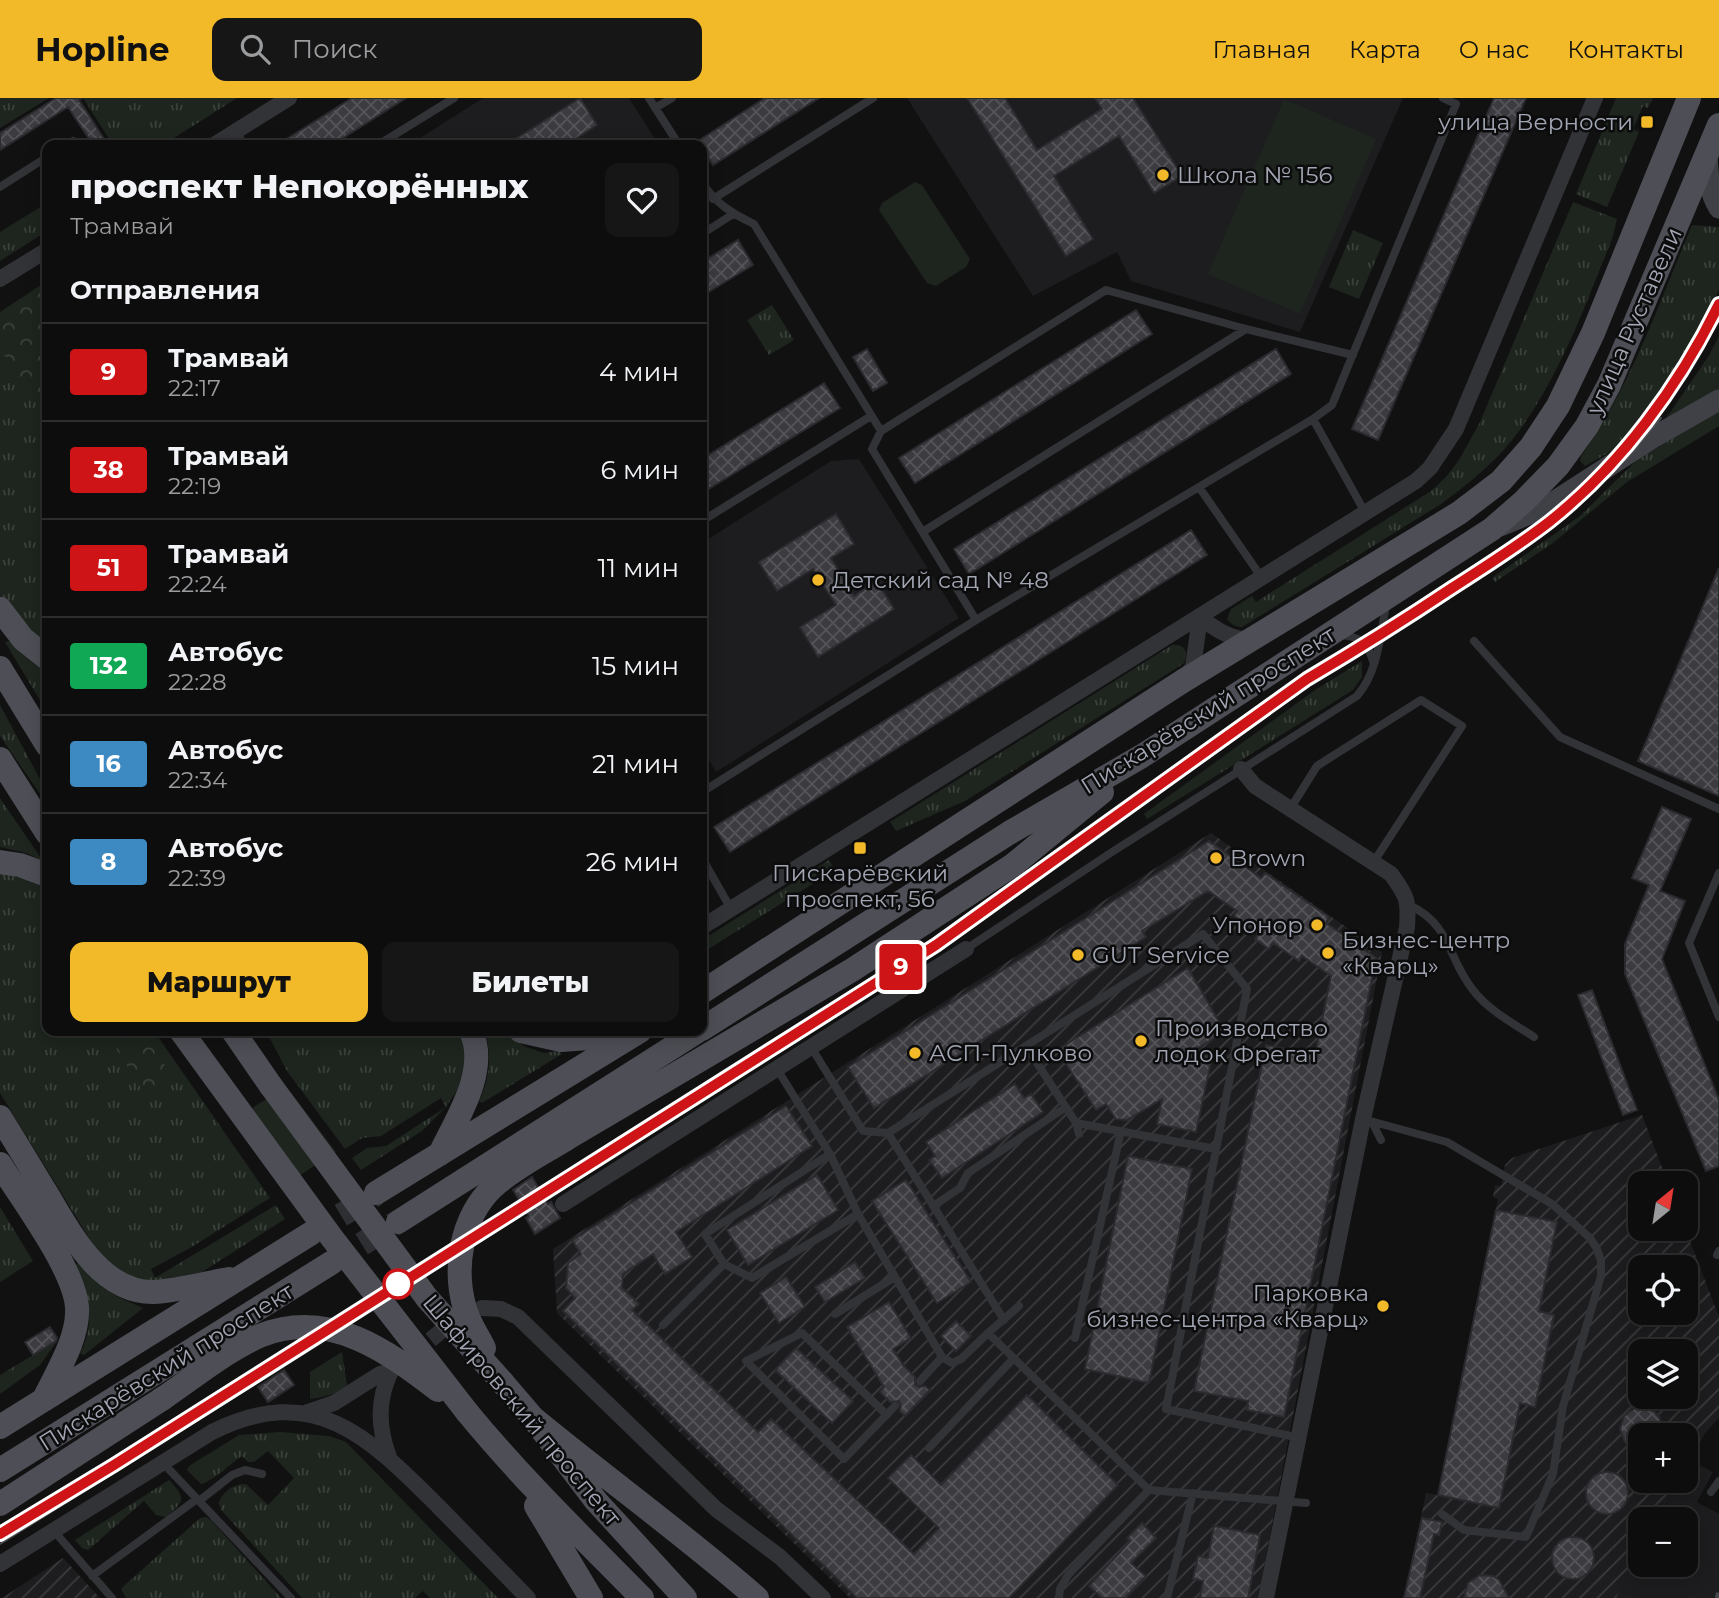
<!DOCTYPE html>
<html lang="ru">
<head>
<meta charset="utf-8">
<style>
  :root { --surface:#0d0d0e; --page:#161617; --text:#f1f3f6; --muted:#9a9c9e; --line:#2d2d2e; --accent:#f2ba29 }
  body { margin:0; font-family:Montserrat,sans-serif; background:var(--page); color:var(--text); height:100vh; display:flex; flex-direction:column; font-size:26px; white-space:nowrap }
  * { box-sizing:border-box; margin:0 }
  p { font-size:23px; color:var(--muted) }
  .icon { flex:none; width:38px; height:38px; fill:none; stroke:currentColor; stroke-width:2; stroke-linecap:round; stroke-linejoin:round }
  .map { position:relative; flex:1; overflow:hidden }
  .drawer { position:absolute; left:42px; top:42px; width:665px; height:896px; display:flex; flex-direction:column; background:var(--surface); border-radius:14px; box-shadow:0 4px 18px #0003,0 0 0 2px var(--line) }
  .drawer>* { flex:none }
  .badge { padding:0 14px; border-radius:5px; font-size:24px; line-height:46px }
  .needle { width:46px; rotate:30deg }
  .fabs { position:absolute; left:1628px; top:1073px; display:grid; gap:14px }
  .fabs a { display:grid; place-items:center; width:70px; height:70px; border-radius:14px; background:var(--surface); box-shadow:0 4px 18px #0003,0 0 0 2px var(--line); font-size:35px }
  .map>.badge { position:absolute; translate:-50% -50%; box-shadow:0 0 0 4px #fff }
  h2 { padding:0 28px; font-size:26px; line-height:63px }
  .round { display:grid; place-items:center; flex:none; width:74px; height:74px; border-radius:14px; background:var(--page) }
  .summary { display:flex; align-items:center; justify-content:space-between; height:119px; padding:0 28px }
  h1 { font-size:33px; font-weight:800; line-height:52px }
  .action { display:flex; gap:14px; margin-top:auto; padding:14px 28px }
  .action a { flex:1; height:80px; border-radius:14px; background:var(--accent); color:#111; font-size:28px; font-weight:800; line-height:80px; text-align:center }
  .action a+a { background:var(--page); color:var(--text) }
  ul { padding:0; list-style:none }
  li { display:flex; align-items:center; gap:21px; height:98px; padding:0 28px; border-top:2px solid var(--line) }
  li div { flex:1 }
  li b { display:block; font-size:26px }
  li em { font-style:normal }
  li .badge { min-width:77px; font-weight:700; text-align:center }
  header { display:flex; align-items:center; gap:42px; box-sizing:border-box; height:98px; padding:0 35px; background:var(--accent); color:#111 }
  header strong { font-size:33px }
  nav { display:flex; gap:38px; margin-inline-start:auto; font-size:24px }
  .search { width:490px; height:63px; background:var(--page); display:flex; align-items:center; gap:18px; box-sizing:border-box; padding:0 24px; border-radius:14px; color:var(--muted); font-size:26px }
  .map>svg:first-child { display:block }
  .built { fill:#1d1d1f }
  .industrial { fill:url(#industrial-furrows); fill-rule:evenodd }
  .grass { fill:url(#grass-tufts) }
  .forest { fill:url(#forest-crowns) }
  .pitch { fill:#1d251e }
  .building { fill:url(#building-cross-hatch); stroke:#2b2b2f; stroke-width:2 }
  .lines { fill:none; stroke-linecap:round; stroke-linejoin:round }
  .minor-tunnel { stroke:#2e2f32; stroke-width:16; stroke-dasharray:16 8; stroke-linecap:butt }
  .primary-tunnel { stroke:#2e2f32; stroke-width:24; stroke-dasharray:24 12; stroke-linecap:butt }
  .service { stroke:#323337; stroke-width:8 }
  .minor { stroke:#323337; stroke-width:16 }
  .secondary { stroke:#404147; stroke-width:21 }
  .primary { stroke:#4e4f56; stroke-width:24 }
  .tram { stroke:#494a50; stroke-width:2 }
  .rail { stroke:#494a50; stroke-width:5; stroke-dasharray:9 7; stroke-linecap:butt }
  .primary-bridge { stroke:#4e4f56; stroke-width:24 }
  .line-casing { stroke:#fff; stroke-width:16 }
  .line { stroke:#ce1417; stroke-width:10 }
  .poi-dot { fill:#f2ba29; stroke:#0c0c0d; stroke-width:2.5 }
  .stop-dot { fill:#fff; stroke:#ce1417; stroke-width:3.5 }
  .labels { text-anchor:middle; stroke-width:5; stroke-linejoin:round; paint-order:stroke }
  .poi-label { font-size:23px; fill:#a2a6b3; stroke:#0c0c0d; text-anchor:start }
  .street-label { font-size:23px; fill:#a2a6b3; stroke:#0c0c0d }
</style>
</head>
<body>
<header>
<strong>Hopline</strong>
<div class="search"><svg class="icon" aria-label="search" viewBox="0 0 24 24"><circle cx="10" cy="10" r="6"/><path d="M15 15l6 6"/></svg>Поиск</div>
<nav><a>Главная</a><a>Карта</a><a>О нас</a><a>Контакты</a></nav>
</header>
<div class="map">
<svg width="1719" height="1500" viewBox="0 0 1719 1500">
  <defs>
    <pattern id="industrial-furrows" width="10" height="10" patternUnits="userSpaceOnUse" patternTransform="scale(1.75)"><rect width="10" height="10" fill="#1d1d1f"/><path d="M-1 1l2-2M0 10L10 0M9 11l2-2" fill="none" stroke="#3b3b3d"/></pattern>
    <pattern id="grass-tufts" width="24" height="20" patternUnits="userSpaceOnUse" patternTransform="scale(1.75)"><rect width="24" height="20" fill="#1d251e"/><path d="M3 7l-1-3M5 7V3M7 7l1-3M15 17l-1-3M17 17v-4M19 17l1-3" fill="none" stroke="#3b423c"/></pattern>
    <pattern id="forest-crowns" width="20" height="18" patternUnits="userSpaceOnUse" patternTransform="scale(1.75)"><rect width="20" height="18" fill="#1d251e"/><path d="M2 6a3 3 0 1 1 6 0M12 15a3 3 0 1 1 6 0" fill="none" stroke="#3b423c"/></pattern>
    <pattern id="building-cross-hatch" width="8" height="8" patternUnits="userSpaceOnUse" patternTransform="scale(1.75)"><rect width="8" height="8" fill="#3b3b40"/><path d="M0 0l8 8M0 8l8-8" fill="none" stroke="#545459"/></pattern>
  </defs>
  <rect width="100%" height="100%" fill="#111112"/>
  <!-- built -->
  <path class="built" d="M483,0H629L659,47H409Z
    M907,0H1403L1300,234L1131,183L1117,154L1033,198Z
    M859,361L959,520L716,674L702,650V445L831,363Z
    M1690,1362L1713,1374L1697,1404L1719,1416V1500H1616L1640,1455V1466H1685V1421H1658L1679,1383L1685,1382V1371Z"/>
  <!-- industrial -->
  <path class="industrial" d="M1211,735L1382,854L1258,1500H850L557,1215L553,1151Z
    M1642,1017L1668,1085H1640V1130H1685L1719,1219V1320L1705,1335L1685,1371V1337H1640V1382L1679,1383L1658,1421H1640V1455L1616,1500H1404L1426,1395L1438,1397L1498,1101L1493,1099L1495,1087L1501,1088L1505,1067L1512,1060ZM1640,1169H1685V1214H1640ZM1640,1253H1685V1298H1640Z
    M63,1460L100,1500H2Z"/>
  <!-- grass -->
  <path class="grass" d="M0,0H49L0,30Z
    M83,0H237L163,47H113Z
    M1616,0H1653L1648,10L1643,8L1633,31L1639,34L1607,109L1576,96Z
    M1573,104L1617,121L1612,141C1584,210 1559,282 1512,342C1492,367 1467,387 1441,406L1242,529C1235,529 1232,527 1227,521L1231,511L1252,498L1256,504L1431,393L1447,378L1459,362L1480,324Z
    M47,105V133L0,163V134Z
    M1692,127L1719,129V192L1691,250L1660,299L1624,346L1585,368L1580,363L1581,358C1631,288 1659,205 1692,127Z
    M1353,132L1383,145L1359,201L1329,189Z
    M47,185V547L28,533L0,500V215Z
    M772,207L794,242L769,257L747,222Z
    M1719,238V291L1665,322L1708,259Z
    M1719,313V328L1627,384L1553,445L1495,484L1492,480L1580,418L1638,361Z
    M10,543L47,575V614L5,544Z
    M1172,547C1185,545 1190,556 1183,566L965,703L896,733L890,724Z
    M1362,563V579L1353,592L1147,721L1144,716L1315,592Z
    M0,607L47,694V706L0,638Z
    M0,700L43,763L26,755L0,749Z
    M829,762L835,772L702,855V842Z
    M0,774L33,783L47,792V933H154L270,1100L190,1150L151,1171L155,1180L276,1107L285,1121L202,1174L152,1184L125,1177L97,1153L0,995Z
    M266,933H461L466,968L456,994L446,1009L422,1033L361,1072L352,1060L367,1050L386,1048L446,1009L441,1000L381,1038L362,1040L345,1051L287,973Z
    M485,933H501L526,949L544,955L559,953L562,956L482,1005L479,1003C490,981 492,956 485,933Z
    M0,1109L33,1163L0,1184Z
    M77,1165L102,1189L118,1199L143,1210L84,1257L80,1255C96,1226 89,1195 75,1167Z
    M58,1242L40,1267L0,1296V1277Z
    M342,1254L347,1287C337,1297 323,1299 310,1301V1274Z
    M280,1334L329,1338L346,1344L498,1500H430L423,1493L415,1500H302L221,1412L219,1404C224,1392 234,1386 246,1386L268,1407L294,1380L268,1353L254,1364H248L242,1358C231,1365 212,1384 201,1386L187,1372L189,1368L239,1337Z
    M169,1382C187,1401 184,1403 166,1419L156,1417L144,1403L88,1452L82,1450L75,1442Z
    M206,1419L211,1422L281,1500H126L121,1491L125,1487L200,1420Z"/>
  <!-- forest -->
  <path class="forest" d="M47,183V292L40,295L26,289L0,250V214Z
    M105,933H141L171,976L172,985L169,992C158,998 153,1001 143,993Z"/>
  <!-- pitch -->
  <path class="pitch" d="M1284,1L1376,41L1300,216L1208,176Z
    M915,84L922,87L970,161L966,169L936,188L927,185L879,112L882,105Z
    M286,988L336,1054L282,1089L234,1022Z"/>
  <!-- building -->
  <path class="building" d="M56,0H82L79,2L108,47H93L68,9L0,52V35Z
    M352,0H406L332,47H277Z
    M580,0L597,27L566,47H506Z
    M765,0H819L713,67L698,43Z
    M967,0H1005L1037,52L1102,11L1095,0H1133L1182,78L1154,95L1119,38L1054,78L1093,141L1066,158Z
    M1494,0H1526L1378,342L1352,331Z
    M738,142L753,167L702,198V164Z
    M1136,212L1152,236L915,385L899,360Z
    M867,251L887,285L873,293L853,259Z
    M1276,251L1291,276L969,476L954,451Z
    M824,285L840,310L702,395V361Z
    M836,416L854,446L831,460L854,498L877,483L894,511L818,559L800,529L836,507L813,471L777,493L759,464Z
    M1191,432L1207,457L730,754L714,729Z
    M1719,470V698L1638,663Z
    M1662,709L1691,721L1660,793L1685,803L1662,861L1719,1002V1068L1706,1073L1625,876V846L1649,787L1632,780Z
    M1209,743L1261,780L1265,775L1329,819L1326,825L1376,860L1284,1319L1247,1312L1248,1303L1194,1293L1266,947L1315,957L1331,878L1302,858L1299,863L1273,845L1269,851L1255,841L1259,836L1234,818L1237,813L1208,793L1142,833L1146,839L874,1010L848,969Z
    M1188,870L1225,934L1191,954L1212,959L1196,1034L1157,1026L1162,1001L1127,1022L1116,1021L1106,1006L1096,1012L1057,952Z
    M1592,892L1637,1012L1623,1017L1578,897Z
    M1015,986L1024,1000L1031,996L1043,1014L942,1080L929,1062L935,1058L926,1044Z
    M786,1008L812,1048L676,1134L692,1159L665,1176L653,1156L623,1176L622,1190L639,1206L632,1212L758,1334L771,1321L914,1456L939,1430L888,1380L911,1357L941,1387L1027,1297L1118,1387L1009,1500H857L563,1213L575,1200L566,1190L568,1165L581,1156L572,1142Z
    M1128,1058L1192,1071L1149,1285L1085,1271Z
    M817,1077L838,1112L748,1167L727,1132Z
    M532,1079L548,1106L551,1104L560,1120L535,1136L526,1120L529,1118L513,1092Z
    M906,1082L971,1184L937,1205L872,1103Z
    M1496,1112L1557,1124L1539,1213L1554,1217L1535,1309L1520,1305L1499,1410L1438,1397Z
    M855,1164L865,1180L825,1204L815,1189Z
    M786,1179L805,1209L779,1225L760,1195Z
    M889,1204L911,1240L893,1251L903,1267L915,1279V1287L919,1289L925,1288L930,1292L905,1318L900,1313L901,1307L899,1303L890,1304L880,1294L884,1289L847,1229Z
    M956,1223L971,1238L956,1253L941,1238Z
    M50,1229L57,1240L56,1243L33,1257L25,1244Z
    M796,1250L853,1303L832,1325L775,1272Z
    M284,1272L294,1287L268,1304L258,1289Z
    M1643,1309L1655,1314L1660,1320L1662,1337H1640V1357L1625,1344L1620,1331L1624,1318L1635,1310Z
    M1586 1395a21 21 0 1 1 42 0a21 21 0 1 1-42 0Z
    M1422,1420L1442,1424L1439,1437L1434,1436L1420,1500H1404Z
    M1142,1425L1156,1440L1131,1465L1146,1478L1125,1500H1102L1089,1488L1130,1443L1127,1440Z
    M1214,1428L1260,1437L1248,1500H1200L1203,1483L1193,1481L1198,1458L1208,1460Z
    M1552 1460a21 21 0 1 1 42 0a21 21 0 1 1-42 0Z
    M1480,1477L1493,1478L1499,1482L1509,1500H1464L1468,1485Z"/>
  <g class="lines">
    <!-- minor-tunnel -->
    <path class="minor-tunnel" d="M412,1257L457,1220"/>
    <!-- primary-tunnel -->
    <path class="primary-tunnel" d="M310,1136L376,1096
      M331,1165L396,1125"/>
    <!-- service -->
    <path class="service" d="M649,0L679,47
      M655,10L672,0
      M235,34L245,47
      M67,47L73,43
      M378,47L454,0
      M702,84C715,105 731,115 754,126L881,333L872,351L976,522
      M0,89L47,59
      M713,101L873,0
      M702,136L733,116
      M881,333L1106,192L1246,231L1353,257
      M1199,389L1262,480
      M1366,416L1313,321L1332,307L1456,6L1443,0
      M702,423L871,318
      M924,433L1246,231
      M1341,537C1359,538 1368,546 1373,563
      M1474,543L1560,639L1719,711
      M702,694L976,522L1313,321
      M1290,711L1317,668L1421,602L1462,628L1373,765
      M702,760L731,811
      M1719,775L1689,845L1719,919
      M1409,807C1452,827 1447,860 1473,892C1489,913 1513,925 1534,939
      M966,851L1112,754L1357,598C1378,574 1380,538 1386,508
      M1026,948L1076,1025L1216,1051
      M811,949L863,1033L888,1035L1203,836L1247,891L1166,1311L1300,1340
      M777,971L830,1056L858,1116L942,1259L952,1265L961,1261L988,1235L1149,1392L1306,1405
      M1363,1021L1447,1044L1552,1106L1590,1140L1597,1151L1601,1163V1178L1563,1308L1553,1376L1526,1439L1464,1432L1442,1416
      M1372,1024L1381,1042
      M1076,1025L1079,1036
      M888,1035L1004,1222
      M933,1108L960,1090L968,1075L1066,1009
      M1717,1157L1719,1153
      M724,1166L705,1136L830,1056
      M835,1216L895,1179
      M663,1227L724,1166L752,1180L858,1116
      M988,1235L1019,1208
      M1075,1240L1121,1033
      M920,1283L942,1259
      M887,1317L802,1235L746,1263L844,1361L895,1308
      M929,1350L1013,1261
      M163,1365L291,1500
      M1711,1394L1719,1383
      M199,1403L232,1377L245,1372L262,1376
      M54,1433L112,1500
      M92,1478L197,1401
      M1059,1500L1060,1491L1068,1477L1149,1392
      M1167,1500L1193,1395"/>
    <!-- minor -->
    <path class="minor" d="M214,47L289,0
      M0,181L47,152
      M1200,519C1216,532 1229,540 1249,542
      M1185,580L1193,569L1200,519
      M1241,671L1255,688L1391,776C1407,798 1409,802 1407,829L1363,1021L1266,1500
      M702,829L1416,383L1430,370L1456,331L1595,0
      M563,1106L966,851
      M482,1210L501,1211L518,1219L716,1411L780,1459L823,1500
      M305,1315L334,1305L380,1276L391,1273
      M389,1359C378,1329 377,1302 391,1273
      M0,1466L212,1334C314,1283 369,1339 438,1408C468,1439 498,1469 528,1500"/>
    <!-- secondary -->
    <path class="secondary" d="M1707,55C1708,75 1708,92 1719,110
      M1500,428L1544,410L1654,339L1719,302"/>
    <!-- primary -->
    <path class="primary" d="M0,511L23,541L47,560
      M0,570L47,647
      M0,661L47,735
      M0,764L20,767L47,777
      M702,894L1183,583L1459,415L1501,383L1531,349L1558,308L1593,235L1689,0
      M702,931L1009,735L1142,658L1492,431L1523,404L1558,368L1587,328L1609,287L1719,27
      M233,933L271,988
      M521,933L561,942L629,937
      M0,1019C15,1043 30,1068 45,1093C69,1132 99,1195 154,1194C176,1193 206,1185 229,1181
      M566,1041L852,872L1013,767L1102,694
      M440,1056C457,1020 489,973 471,933
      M0,1066C22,1102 74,1170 77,1209C79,1240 57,1274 44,1301
      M376,1095L640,933
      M398,1124L698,933
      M503,1285L533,1320L596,1403L685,1500
      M467,1314C521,1380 582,1439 642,1500
      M533,1320C607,1381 685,1437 757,1500
      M0,1329L310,1136
      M0,1372L331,1165
      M0,1406L162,1301
      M536,1408L591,1500"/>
    <!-- tram -->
    <path class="tram" d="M1625,363L1661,320
      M477,1136L936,847L1307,581C1388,533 1475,482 1549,424C1621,367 1678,288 1719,207
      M430,1166L450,1153
      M348,1218L363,1208
      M0,1446L324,1243"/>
    <!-- rail -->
    <path class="rail" d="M1717,1500L1719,1495"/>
    <!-- primary-bridge -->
    <path class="primary-bridge" d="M181,933L332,1140L467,1314
      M271,988L427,1200L503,1285
      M484,1250C478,1238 469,1225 465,1211C453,1170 461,1120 493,1089C514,1070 542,1056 566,1041
      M162,1301C193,1280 228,1251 262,1237C330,1211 387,1253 438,1292"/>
  </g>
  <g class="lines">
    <!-- line casing -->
    <g class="line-casing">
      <path id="line" d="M0,1436L114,1367L936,847L1307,581C1356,552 1404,522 1452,490C1485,469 1518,448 1549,424C1621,367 1679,288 1719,206"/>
    </g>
    <!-- line -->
    <use href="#line" class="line"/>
  </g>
  <!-- markers -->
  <g class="poi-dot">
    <rect x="1640" y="17" width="14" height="14" rx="3.5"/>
    <circle cx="1163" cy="77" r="7"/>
    <circle cx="818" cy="482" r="7"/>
    <rect x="853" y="743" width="14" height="14" rx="3.5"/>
    <circle cx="1216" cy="760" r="7"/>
    <circle cx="1317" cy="827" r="7"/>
    <circle cx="1328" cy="855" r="7"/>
    <circle cx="1078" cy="857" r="7"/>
    <circle cx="1141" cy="943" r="7"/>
    <circle cx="915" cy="955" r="7"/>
    <circle cx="1383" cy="1208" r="7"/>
  </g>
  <circle class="stop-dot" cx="398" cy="1186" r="14"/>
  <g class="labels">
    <!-- poi labels -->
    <g class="poi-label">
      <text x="1633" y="32" text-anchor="end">улица Верности</text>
      <text x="1177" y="85">Школа № 156</text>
      <text x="832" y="490">Детский сад № 48</text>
      <text x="1230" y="768">Brown</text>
      <text x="860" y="783" text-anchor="middle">Пискарёвский<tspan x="860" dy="26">проспект, 56</tspan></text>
      <text x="1303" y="835" text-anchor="end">Упонор</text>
      <text x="1342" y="850">Бизнес-центр<tspan x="1342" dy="26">«Кварц»</tspan></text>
      <text x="1092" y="865">GUT Service</text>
      <text x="1155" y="938">Производство<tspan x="1155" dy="26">лодок Фрегат</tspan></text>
      <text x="929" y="963">АСП-Пулково</text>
      <text x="1369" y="1203" text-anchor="end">Парковка<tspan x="1369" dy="26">бизнес-центра «Кварц»</tspan></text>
    </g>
    <!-- street labels -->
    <g class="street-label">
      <text transform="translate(1634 223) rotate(-66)" y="8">улица Руставели</text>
      <text transform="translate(1208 612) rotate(-32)" y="8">Пискарёвский проспект</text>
      <text transform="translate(166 1269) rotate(-32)" y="8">Пискарёвский проспект</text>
      <text transform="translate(522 1312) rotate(50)" y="8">Шафировский проспект</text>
    </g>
  </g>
</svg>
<div class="fabs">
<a><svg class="needle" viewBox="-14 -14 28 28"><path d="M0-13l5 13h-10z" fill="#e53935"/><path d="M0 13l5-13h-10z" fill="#9a9c9e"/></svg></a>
<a><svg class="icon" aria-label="locate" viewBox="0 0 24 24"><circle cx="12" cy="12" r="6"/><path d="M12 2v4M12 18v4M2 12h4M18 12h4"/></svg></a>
<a><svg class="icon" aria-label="layers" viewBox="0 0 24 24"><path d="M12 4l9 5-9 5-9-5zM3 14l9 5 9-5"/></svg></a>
<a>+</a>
<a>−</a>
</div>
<b class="badge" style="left:901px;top:869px;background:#ce1417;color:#fff">9</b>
<section class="drawer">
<div class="summary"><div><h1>проспект Непокорённых</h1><p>Трамвай</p></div><a class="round"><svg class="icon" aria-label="heart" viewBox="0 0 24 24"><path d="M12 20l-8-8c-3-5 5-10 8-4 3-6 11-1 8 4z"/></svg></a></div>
<h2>Отправления</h2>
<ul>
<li><span class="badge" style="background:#ce1417;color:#fff">9</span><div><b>Трамвай</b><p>22:17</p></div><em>4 мин</em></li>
<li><span class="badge" style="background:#ce1417;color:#fff">38</span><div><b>Трамвай</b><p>22:19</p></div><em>6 мин</em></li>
<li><span class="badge" style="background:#ce1417;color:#fff">51</span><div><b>Трамвай</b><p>22:24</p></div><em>11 мин</em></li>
<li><span class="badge" style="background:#10a855;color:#fff">132</span><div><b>Автобус</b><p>22:28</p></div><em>15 мин</em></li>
<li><span class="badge" style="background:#3d8ac2;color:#fff">16</span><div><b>Автобус</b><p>22:34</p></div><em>21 мин</em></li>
<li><span class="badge" style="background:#3d8ac2;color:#fff">8</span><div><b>Автобус</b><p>22:39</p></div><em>26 мин</em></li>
</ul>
<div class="action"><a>Маршрут</a><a>Билеты</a></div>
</section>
</div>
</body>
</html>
